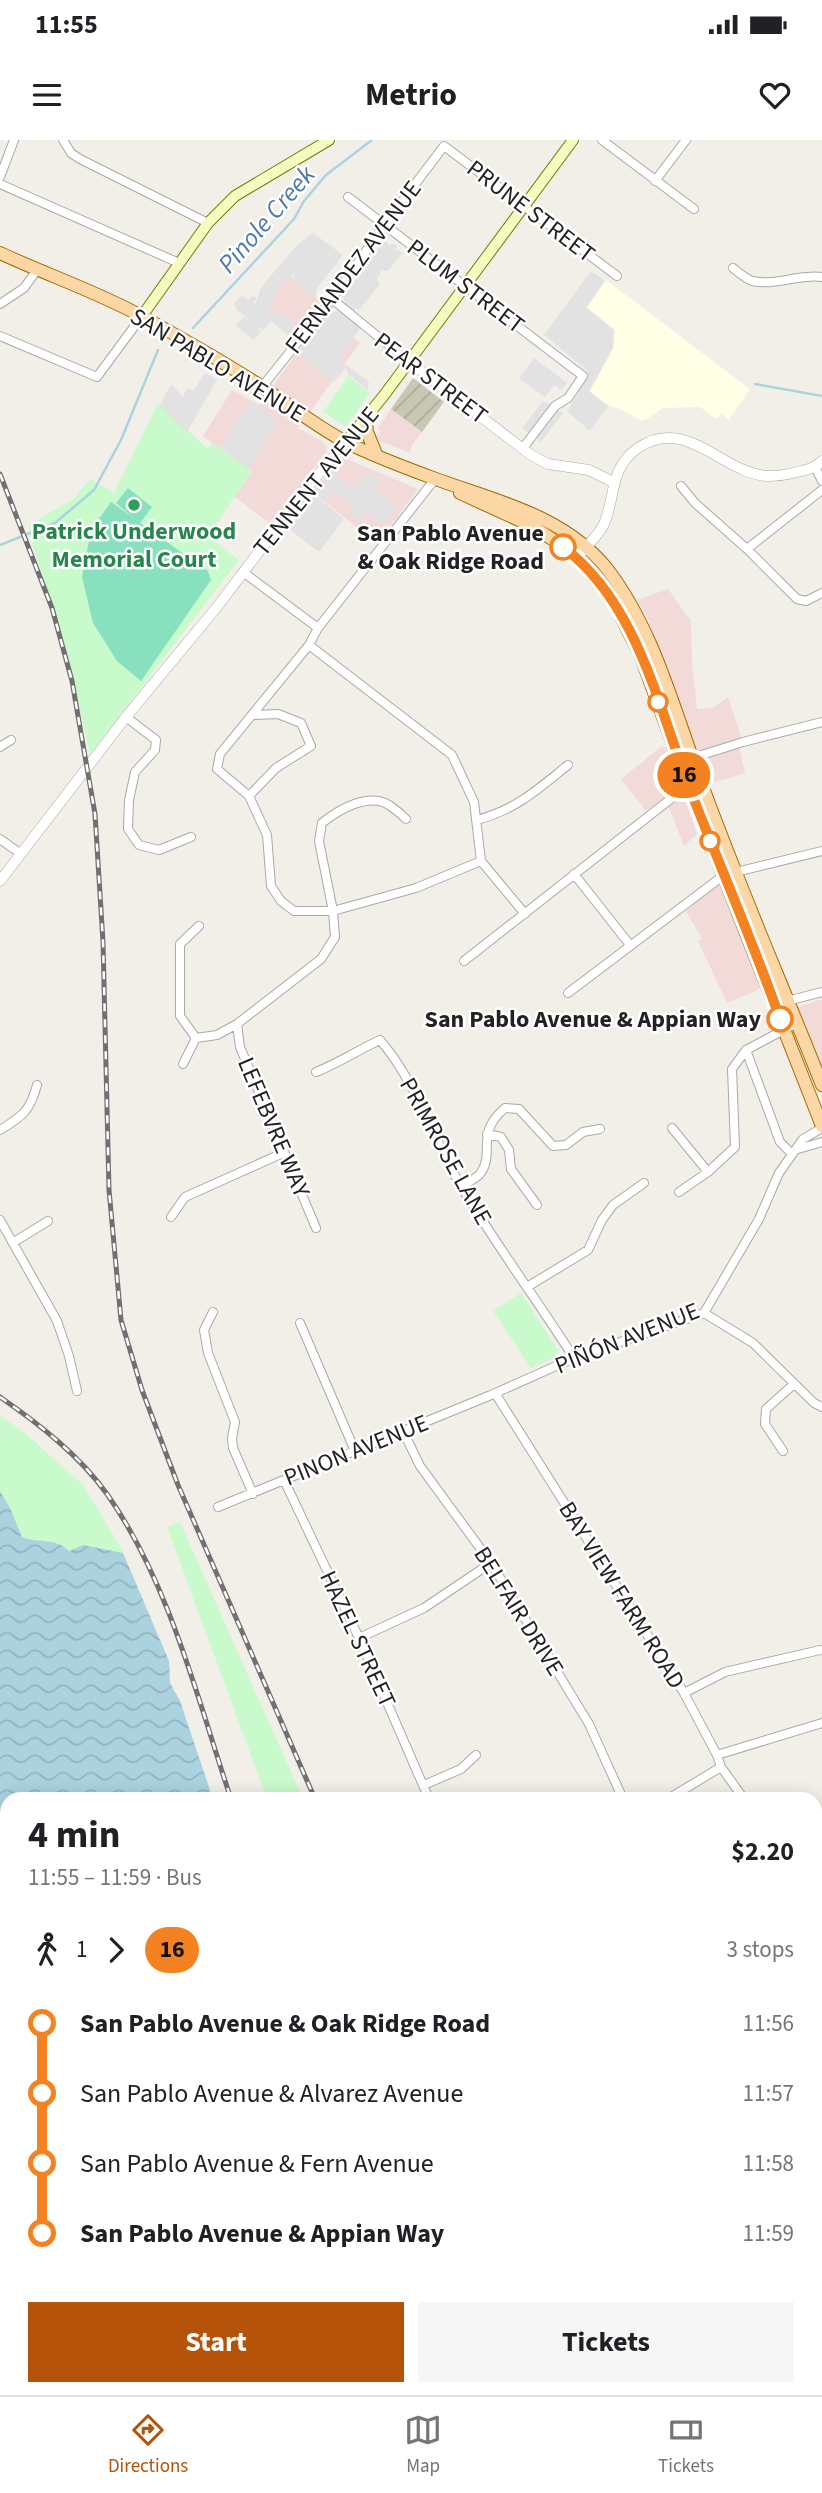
<!DOCTYPE html>
<html lang="en">
<head>
<meta charset="utf-8">
<style>
  :root { --surface:#fff; --page:#f6f6f6; --text:#202124; --muted:#757577; --line:#e0e0e0; --accent:#b45309 }
  body { margin:0; font-family:"Source Sans 3",sans-serif; background:var(--page); color:var(--text); height:100vh; display:flex; flex-direction:column; font-size:26px; white-space:nowrap }
  * { box-sizing:border-box; margin:0 }
  p { font-size:23px; color:var(--muted) }
  .icon { flex:none; width:38px; height:38px; fill:none; stroke:currentColor; stroke-width:2; stroke-linecap:round; stroke-linejoin:round }
  .map { position:relative; flex:1; overflow:hidden }
  .side { position:absolute; left:0px; top:1652px; width:822px; height:604px; display:flex; flex-direction:column; background:var(--surface); border-radius:21px 21px 0 0; box-shadow:0 4px 18px #0003 }
  .side>* { flex:none }
  .badge { padding:0 14px; border-radius:23px; font-size:24px; line-height:46px }
  .map>.badge { position:absolute; translate:-50% -50%; box-shadow:0 0 0 4px #fff }
  .legs { display:flex; align-items:center; gap:10px; height:77px; padding:0 28px; font-size:23px }
  .legs p { margin-inline-start:auto }
  .overview { display:flex; align-items:center; justify-content:space-between; height:119px; padding:0 28px }
  h1 { font-size:38px; font-weight:700; line-height:52px }
  .primary-button { display:flex; gap:14px; margin-top:auto; padding:14px 28px }
  .primary-button a { flex:1; height:80px; border-radius:0px; background:var(--accent); color:#fff; font-size:28px; font-weight:700; line-height:80px; text-align:center }
  .primary-button a+a { background:var(--page); color:var(--text) }
  ul { padding:0 28px; list-style:none }
  li { display:flex; align-items:center; gap:24px; height:70px; font-size:26px }
  li i { display:grid; place-items:center; width:10px; height:100%; margin:0 9px; background:currentColor }
  li i::after { content:''; width:18px; height:18px; margin:-9px; border:5px solid; border-radius:50%; background:var(--surface) }
  li p { margin-inline-start:auto }
  li:first-child i { background:linear-gradient(#0000 50%,currentColor 0) }
  li:last-child i { background:linear-gradient(currentColor 50%,#0000 0) }
  .status { display:flex; justify-content:space-between; align-items:center; height:49px; padding:0 35px; background:var(--surface); direction:ltr }
  .status svg { height:19px; fill:currentColor }
  header { display:flex; justify-content:space-between; align-items:center; height:91px; padding:0 28px; background:var(--surface); font-size:32px; font-weight:700 }
  .tab-bar { display:flex; justify-content:space-around; align-items:center; height:98px; border-top:2px solid var(--line); background:var(--surface); font-size:19px; color:var(--muted) }
  .tab-bar a { display:grid; justify-items:center; gap:4px }
  .tab-bar .on { color:var(--accent) }
  .map>svg:first-child { display:block }
  .residential { fill:#e0dfdf }
  .commercial { fill:#f2dad9 }
  .education { fill:#ffffe5 }
  .construction { fill:url(#construction-furrows) }
  .grass { fill:#cdebb0 }
  .park { fill:#c8facc }
  .pitch { fill:#88e0be }
  .parking { fill:#e2e2e2 }
  .water { fill:url(#water-waves) }
  .lines { fill:none; stroke-linecap:round; stroke-linejoin:round }
  .stream { stroke:#aad3df; stroke-width:2.5 }
  .minor-casing { stroke:#a9a9a9; stroke-width:10 }
  .tertiary-casing { stroke:#a9a9a9; stroke-width:11 }
  .secondary-casing { stroke:#707d05; stroke-width:12 }
  .primary-casing { stroke:#a06b00; stroke-width:14 }
  .minor { stroke:#fff; stroke-width:8 }
  .tertiary { stroke:#fff; stroke-width:10 }
  .secondary { stroke:#f7fabf; stroke-width:10 }
  .primary { stroke:#fcd6a4; stroke-width:12 }
  .rail-casing { stroke:#707070; stroke-width:5 }
  .rail { stroke:#fff; stroke-width:2.5; stroke-dasharray:8; stroke-linecap:butt }
  .line-1-casing { stroke:#fff; stroke-width:16 }
  .line-1 { stroke:#f58220; stroke-width:10 }
  .leisure-dot { fill:#2e9e5b; stroke:#fff; stroke-width:2.5 }
  .stop-1-dot { fill:#fff; stroke:#f58220; stroke-width:3.5 }
  .labels { text-anchor:middle; stroke-width:5; stroke-linejoin:round; paint-order:stroke }
  .street-label { font-size:24px; fill:#222; stroke:#fff }
  .leisure-label { font-size:24px; font-weight:bold; fill:#27864d; stroke:#fff }
  .stop-label { font-size:24px; font-weight:bold; fill:#222; stroke:#fff; text-anchor:end }
  .water-label { font-size:26px; font-style:italic; fill:#4a7aab; stroke:#fff }
</style>
</head>
<body>
<div class="status"><b>11:55</b><svg viewBox="0 0 49 12"><path d="M0 12V9h3v3zM5 12V6h3v6zM10 12V3h3v9zM15 12V0h3v12zM26 1h20v11H26zM47 4h2v5h-2z"/></svg></div>
<header><svg class="icon" aria-label="menu" viewBox="0 0 24 24"><path d="M4 6h16M4 12h16M4 18h16"/></svg>Metrio<svg class="icon" aria-label="heart" viewBox="0 0 24 24"><path d="M12 20l-8-8c-3-5 5-10 8-4 3-6 11-1 8 4z"/></svg></header>
<div class="map">
<svg width="822" height="2255" viewBox="0 0 822 2255">
  <defs>
    <pattern id="construction-furrows" width="10" height="10" patternUnits="userSpaceOnUse" patternTransform="scale(1.75)"><rect width="10" height="10" fill="#c7c7b4"/><path d="M-1 1l2-2M0 10L10 0M9 11l2-2" fill="none" stroke="#abab9a"/></pattern>
    <pattern id="water-waves" width="16" height="10" patternUnits="userSpaceOnUse" patternTransform="scale(1.75)"><rect width="16" height="10" fill="#aad3df"/><path d="M0 5q4-4 8 0t8 0" fill="none" stroke="#92b5bf"/></pattern>
  </defs>
  <rect width="100%" height="100%" fill="#f2efe9"/>
  <!-- residential -->
  <path class="residential" d="M816,1748L822,1753V1922L816,1924Z"/>
  <!-- commercial -->
  <path class="commercial" d="M279,126L329,168L326,174L360,203L298,288L323,302L327,308L326,313L272,385L235,357L252,332L203,296L232,250L259,265L304,203L256,164L261,148Z
    M391,269L422,292L412,305L410,313L377,300L375,297L378,296L380,291L378,287Z
    M342,317L418,349L377,404L313,352Z
    M668,449L691,481L692,521L697,569L713,568L728,557L741,596L739,606L745,633L709,644L646,475L637,460Z
    M661,607H666L697,694L684,706L665,657L646,671L621,639Z
    M720,742L754,825L760,849L727,863L698,801L702,799L686,771Z
    M822,859V927L798,867Z"/>
  <!-- education -->
  <path class="education" d="M606,140L750,249L729,280L721,273L716,279L700,267L663,268L645,280H640L618,268L608,266L590,252L613,208L615,190L587,168Z"/>
  <!-- construction -->
  <path class="construction" d="M413,238L444,262L422,292L391,269Z"/>
  <!-- grass -->
  <path class="grass" d="M534,2249H670L669,2255H539Z"/>
  <!-- park -->
  <path class="park" d="M348,236L370,253L346,287L323,272Z
    M158,263L208,309L212,303L252,331L208,396L239,420L90,614L66,508L30,396L29,385L72,360L90,339L114,353Z
    M521,1153L558,1210L555,1217L531,1228L493,1171Z
    M0,1275L25,1293L84,1346L120,1406L169,1521L170,1543L180,1561L211,1659H7L0,1748Z
    M180,1382L303,1659H267L167,1387Z"/>
  <!-- pitch -->
  <path class="pitch" d="M128,348L152,367L140,383L208,431L211,440L141,541L117,521L93,483L82,437L91,390L111,362L133,377L116,363Z"/>
  <!-- parking -->
  <path class="parking" d="M313,93L343,115L316,150V158L294,141V134L279,146L268,173L272,177L277,171L295,186L288,195L271,181L263,190L256,186L261,191L254,200L236,186L243,177L249,180L235,168L236,166L234,164L242,155L248,160L252,155L257,158L254,162L256,164L261,148L298,104Z
    M385,99L389,106L392,103L397,106L394,110L403,112L388,131L382,130L377,138L380,144L359,170L356,168L354,171L346,165L343,157Z
    M591,131L605,141L586,167L614,190L613,208L589,251L608,266L590,291L567,271L578,254L587,230L544,195Z
    M338,170L361,187L338,219L369,242L368,250L348,234L346,227L334,242L299,215L328,175Z
    M534,218L567,243L561,250L554,245L545,257L519,238Z
    M205,233L217,240L187,292L160,265L171,244L183,257L187,248L193,251Z
    M250,261L278,280L248,328L219,308Z
    M543,261L563,273L541,302L522,288Z
    M368,331L381,340L375,349L399,367L383,383L367,371L359,382L348,374L354,367L335,352L326,363L316,354L333,333L354,349Z
    M315,355L344,379L319,412L289,389Z"/>
  <!-- water -->
  <path class="water" d="M0,1351L10,1368L22,1397C39,1404 55,1397 69,1411L83,1405L123,1413L169,1521L170,1543L180,1561L213,1659H7V2249H504L509,2255H0Z"/>
  <g class="lines">
    <!-- stream -->
    <path class="stream" d="M193,188L294,79L304,61L326,35L372,0
      M755,244L822,256
      M0,405L55,383L94,350L121,300L158,210"/>
    <!-- minor casing -->
    <g class="minor-casing">
      <path id="minor" d="M63,0L71,13L80,19L208,83
        M602,0L694,69
        M0,37L14,0
        M655,41L686,0
        M0,44L179,123
        M348,57L583,236L568,258L555,266L523,308
        M733,128C738,132 746,139 752,141C776,146 799,134 822,137
        M332,159L408,221
        M0,164L24,148L37,130
        M0,196L97,237L142,176
        M262,247L332,159L385,84L444,6L617,136
        M815,327L822,341
        M681,346L695,363L747,409
        M822,350L747,409L797,459L806,461L822,453
        M243,432L318,488
        M309,505L452,615L474,662L481,721
        M252,575L278,574L301,583L311,606L276,628L249,656L267,695L271,746L281,761L294,771H333L416,748L481,721
        M126,577L156,600L155,610L135,632L129,660L128,689L139,705L159,710L191,697
        M0,607L11,600
        M689,619L743,602L822,582
        M249,656L217,629L220,614L309,505L318,488L435,339
        M477,680C517,669 537,650 568,625
        M0,699L21,714
        M481,721L525,774
        M574,734L630,805
        M199,786L180,804V876L196,898L217,895L237,884L321,819L335,797L333,771L319,701L322,683C338,670 368,652 389,665C395,669 401,674 406,679
        M464,821L682,650L701,644
        M568,853L724,735L822,711
        M775,864L822,852
        M237,884L240,907L316,1088
        M746,910L780,1002L792,1014
        M183,924L196,898
        M316,932C339,923 358,910 380,900C418,944 432,999 461,1046C496,1105 537,1160 574,1218
        M672,988L708,1032
        M0,990C23,976 30,971 37,945
        M487,994L501,997L509,1010L511,1029L537,1065
        M798,1009L822,1002
        M461,1047C467,1043 475,1039 480,1034C496,1013 474,994 505,968L519,969L553,1006L566,1005L583,992L600,989
        M679,1052L708,1032L735,1007L732,929L746,910L797,883
        M171,1077L185,1057L283,1013
        M0,1080L57,1181L69,1216L77,1251
        M14,1102L48,1081
        M527,1147L588,1110L602,1080L613,1065L644,1043
        M213,1172L204,1190L208,1213L235,1282L232,1298L233,1308L253,1354
        M704,1173L753,1203L814,1263L822,1267
        M300,1183L355,1311
        M495,1253L684,1553L717,1615L721,1627L744,1659
        M403,1291L420,1326L491,1423L589,1584L623,1659
        M783,1311L765,1284L766,1269L794,1244
        M284,1340L359,1498L429,1659
        M218,1367L491,1255L574,1218L704,1173L759,1079L779,1033L803,999L822,988
        M359,1498L424,1468L491,1423
        M684,1553L725,1532L820,1510
        M717,1615L822,1583
        M424,1645L461,1629L476,1615
        M668,1659L721,1627
        M816,1737L822,1741
        M816,1827L822,1822
        M787,2249L798,2255
        M726,2255L734,2249"/>
    </g>
    <!-- tertiary casing -->
    <g class="tertiary-casing">
      <path id="tertiary" d="M408,221L531,315L548,324L589,330L613,342
        M577,417C586,407 598,396 604,384C616,356 609,328 638,308C686,275 722,333 767,336C775,336 785,335 793,333C805,330 814,329 822,321
        M0,741L126,577L217,467L311,343L346,302"/>
    </g>
    <!-- secondary casing -->
    <g class="secondary-casing">
      <path id="secondary" d="M142,176L208,83L235,56L329,0
        M346,302L385,254L573,0"/>
    </g>
    <!-- primary casing -->
    <g class="primary-casing">
      <path id="primary" d="M0,113C47,135 98,152 143,177C183,199 224,222 262,247C290,265 317,287 346,302C371,315 406,328 433,338C495,361 565,375 608,430C655,492 674,571 701,642C738,744 782,844 822,945
        M366,280L367,292L376,314
        M460,353L532,386L555,401L577,417L613,461L640,514L689,648L822,986"/>
    </g>
    <!-- minor -->
    <use href="#minor" class="minor"/>
    <!-- tertiary -->
    <use href="#tertiary" class="tertiary"/>
    <!-- secondary -->
    <use href="#secondary" class="secondary"/>
    <!-- primary -->
    <use href="#primary" class="primary"/>
    <!-- rail casing -->
    <g class="rail-casing">
      <path id="rail" d="M0,334L52,468L72,541L95,674L103,802L109,1050L121,1180L142,1250L178,1345L315,1659
        M0,1257C39,1284 79,1315 107,1354C169,1442 197,1557 231,1659
        M816,2222L822,2226
        M525,2249L529,2255"/>
    </g>
    <!-- rail -->
    <use href="#rail" class="rail"/>
  </g>
  <g class="lines">
    <!-- line-1 casing -->
    <g class="line-1-casing">
      <path id="line-1" d="M563,407C640,465 659,572 693,657C722,731 754,804 780,879"/>
    </g>
    <!-- line-1 -->
    <use href="#line-1" class="line-1"/>
  </g>
  <!-- markers -->
  <circle class="leisure-dot" cx="134" cy="365" r="7"/>
  <g class="stop-1-dot">
    <circle cx="563" cy="407" r="12"/>
    <circle cx="658" cy="562" r="9"/>
    <circle cx="710" cy="701" r="9"/>
    <circle cx="780" cy="879" r="12"/>
  </g>
  <g class="labels">
    <!-- street labels -->
    <g class="street-label">
      <text transform="translate(531 71) rotate(37)" y="8">PRUNE STREET</text>
      <text transform="translate(353 127) rotate(-53)" y="8">FERNANDEZ AVENUE</text>
      <text transform="translate(466 146) rotate(37)" y="8">PLUM STREET</text>
      <text transform="translate(218 225) rotate(31)" y="8">SAN PABLO AVENUE</text>
      <text transform="translate(431 238) rotate(37)" y="8">PEAR STREET</text>
      <text transform="translate(316 341) rotate(-51)" y="8">TENNENT AVENUE</text>
      <text transform="translate(274 987) rotate(67)" y="8">LEFEBVRE WAY</text>
      <text transform="translate(446 1011) rotate(61)" y="8">PRIMROSE LANE</text>
      <text transform="translate(627 1198) rotate(-22)" y="8">PIÑÓN AVENUE</text>
      <text transform="translate(356 1310) rotate(-22)" y="8">PINON AVENUE</text>
      <text transform="translate(622 1455) rotate(58)" y="8">BAY VIEW FARM ROAD</text>
      <text transform="translate(519 1471) rotate(58)" y="8">BELFAIR DRIVE</text>
      <text transform="translate(358 1499) rotate(65)" y="8">HAZEL STREET</text>
    </g>
    <!-- leisure labels -->
    <g class="leisure-label">
      <text x="134" y="399">Patrick Underwood<tspan x="134" dy="28">Memorial Court</tspan></text>
    </g>
    <!-- stop labels -->
    <g class="stop-label">
      <text x="544" y="401">San Pablo Avenue<tspan x="544" dy="28">&amp; Oak Ridge Road</tspan></text>
      <text x="761" y="887">San Pablo Avenue &amp; Appian Way</text>
    </g>
    <!-- water labels -->
    <g class="water-label">
      <text transform="translate(266 79) rotate(-49)" y="9">Pinole Creek</text>
    </g>
  </g>
</svg>
<b class="badge" style="left:684px;top:635px;background:#f58220;color:#111">16</b>
<section class="side">
<div class="overview"><div><h1>4 min</h1><p>11:55 – 11:59 · Bus</p></div><b>$2.20</b></div>
<div class="legs"><svg class="icon" aria-label="walk" viewBox="0 0 24 24"><circle cx="13" cy="4" r="2"/><path d="M13 8l-2 6 4 7M11 14l-3 7M7 12l3-4h3l4 4"/></svg>1<svg class="icon" aria-label="forward" viewBox="0 0 24 24"><path d="M9 5l7 7-7 7"/></svg><b class="badge" style="background:#f58220;color:#111">16</b><p>3 stops</p></div>
<ul>
<li><i style="color:#f58220"></i><b>San Pablo Avenue &amp; Oak Ridge Road</b><p>11:56</p></li>
<li><i style="color:#f58220"></i><span>San Pablo Avenue &amp; Alvarez Avenue</span><p>11:57</p></li>
<li><i style="color:#f58220"></i><span>San Pablo Avenue &amp; Fern Avenue</span><p>11:58</p></li>
<li><i style="color:#f58220"></i><b>San Pablo Avenue &amp; Appian Way</b><p>11:59</p></li>
</ul>
<div class="primary-button"><a>Start</a><a>Tickets</a></div>
</section>
</div>
<nav class="tab-bar">
<a class="on"><svg class="icon" aria-label="directions" viewBox="0 0 24 24"><path d="M12 3l9 9-9 9-9-9zM9 14v-3h6M13 9l2 2-2 2"/></svg>Directions</a>
<a><svg class="icon" aria-label="map" viewBox="0 0 24 24"><path d="M3 6l6-2 6 2 6-2v14l-6 2-6-2-6 2zM9 4v14M15 6v14"/></svg>Map</a>
<a><svg class="icon" aria-label="tickets" viewBox="0 0 24 24"><path d="M3 7h18v10H3zM15 7v10"/></svg>Tickets</a>
</nav>
</body>
</html>
